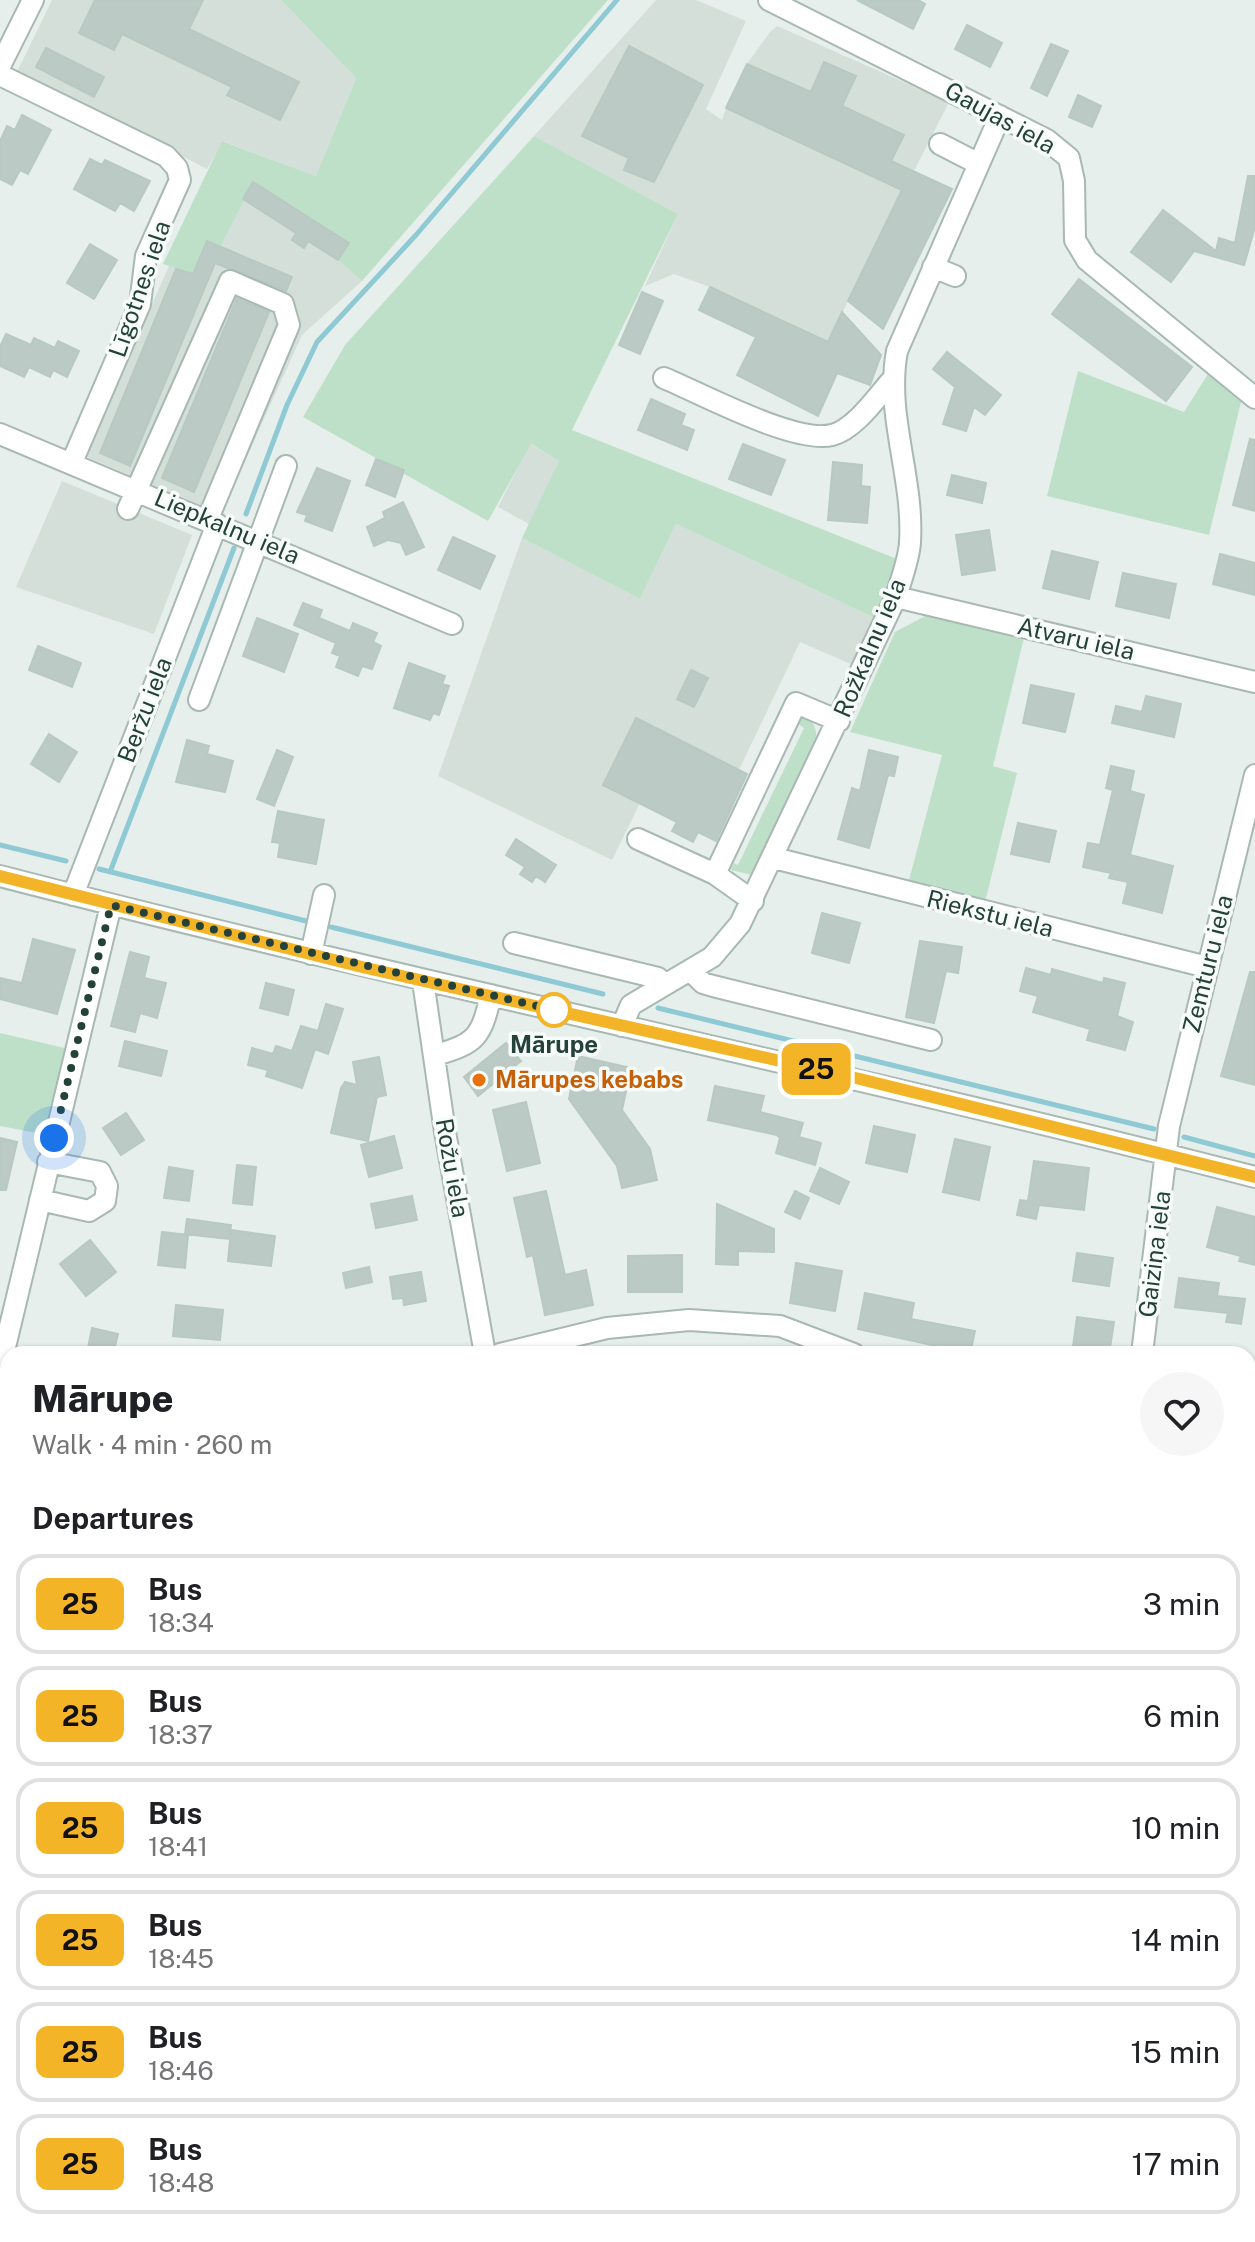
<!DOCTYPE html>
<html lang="en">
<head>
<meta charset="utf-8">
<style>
  :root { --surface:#fff; --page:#f6f6f6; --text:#202124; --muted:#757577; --line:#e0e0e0 }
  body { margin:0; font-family:"Public Sans",sans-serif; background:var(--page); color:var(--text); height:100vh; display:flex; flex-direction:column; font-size:30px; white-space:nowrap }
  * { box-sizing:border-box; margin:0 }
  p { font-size:26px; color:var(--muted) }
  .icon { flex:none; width:44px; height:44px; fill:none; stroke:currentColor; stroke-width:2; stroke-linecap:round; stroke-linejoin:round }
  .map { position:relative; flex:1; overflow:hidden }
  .side { position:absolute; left:0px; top:1346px; width:1256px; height:896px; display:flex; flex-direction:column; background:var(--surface); border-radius:24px 24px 0 0; box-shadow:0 2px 6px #0004 }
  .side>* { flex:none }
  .badge { padding:0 16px; border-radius:12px; font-size:28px; line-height:52px }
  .you { position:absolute; width:40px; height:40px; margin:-20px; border:6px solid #fff; border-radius:50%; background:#1a73e8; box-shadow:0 0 0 12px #1a73e833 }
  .map>.badge { position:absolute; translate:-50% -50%; box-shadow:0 0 0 4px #fff }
  h2 { padding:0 32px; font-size:30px; line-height:72px }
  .round { display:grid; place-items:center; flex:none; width:84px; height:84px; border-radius:42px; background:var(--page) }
  .headline { display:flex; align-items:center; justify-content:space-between; height:136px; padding:0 32px }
  h1 { font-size:38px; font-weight:800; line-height:60px }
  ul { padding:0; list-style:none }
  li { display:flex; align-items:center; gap:24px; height:100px; margin:0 16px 12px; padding:0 16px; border:4px solid var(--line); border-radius:24px }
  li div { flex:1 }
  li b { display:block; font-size:30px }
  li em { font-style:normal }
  li .badge { min-width:88px; font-weight:700; text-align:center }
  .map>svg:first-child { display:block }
  .built { fill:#d4dfda }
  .green { fill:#bfe0c8 }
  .water { fill:#8ec9d4 }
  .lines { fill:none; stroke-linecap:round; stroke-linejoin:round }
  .stream { stroke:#8ec9d4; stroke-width:5 }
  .building { fill:#bbcac4; stroke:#b8c9c2; stroke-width:2 }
  .minor-casing { stroke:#a8b8b2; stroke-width:24 }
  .minor { stroke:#fff; stroke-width:20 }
  .line-casing { stroke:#fff; stroke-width:18 }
  .line { stroke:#f4b427; stroke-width:12 }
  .walk { stroke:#24423a; stroke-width:8; stroke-dasharray:0 14.4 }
  .stop-dot { fill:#fff; stroke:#f4b427; stroke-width:4 }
  .food-dot { fill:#e8710a; stroke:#f7fbf9; stroke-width:3 }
  .labels { text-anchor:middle; stroke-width:7; stroke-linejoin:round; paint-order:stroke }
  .street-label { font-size:24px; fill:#24423a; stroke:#f7fbf9 }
  .stop-label { font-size:24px; font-weight:bold; fill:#24423a; stroke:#f7fbf9 }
  .food-label { font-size:24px; font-weight:bold; fill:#c56008; stroke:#f7fbf9; text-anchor:start }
</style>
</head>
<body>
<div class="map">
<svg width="1255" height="2242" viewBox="0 0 1255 2242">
  <rect width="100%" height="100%" fill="#e6efeb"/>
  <!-- built -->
  <path class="built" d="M52,0H281L356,78L316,176L223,141L207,169L17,72Z
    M656,0H696L746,21L706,109L722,120L726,108L881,180L904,134L842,106L856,76L825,62L811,92L747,64L770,32L777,26L949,102L834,329L882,356L877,367L710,287L674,274L645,286L678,214L534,136Z
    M253,182L349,243L338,260L362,281L302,335L221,514L85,456L169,266L193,274L207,241L221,246Z
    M530,444L559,461L531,525L498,507Z
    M62,481L192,535L154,634L16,587Z
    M676,524L877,619L853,665L800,642L739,770L636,719L603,784L640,803L612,860L438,776L522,538L640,599Z"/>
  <!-- green -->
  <path class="green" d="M281,0H608L362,281L338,260L349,243L253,183L221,246L207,241L193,274L163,264L222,141L316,176L356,78Z
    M534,136L678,214L572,430L897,559L877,619L676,524L640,599L522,538L559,461L531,444L488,521L303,417L345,345Z
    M1078,371L1184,412L1208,374L1241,402L1209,535L1047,496Z
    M931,613L1024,638L993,766L1017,773L985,902L908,884L942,755L850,732L895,632Z
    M805,716C818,725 817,734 815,748L761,863L752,875L731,870L734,863L738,865L804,728L797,723L799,718Z
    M0,1033L69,1049L48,1135L0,1126Z
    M1248,1918L1255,1919V2225L1248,2224Z"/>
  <!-- water -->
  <path class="water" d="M980,2234H1022V2242H977Z"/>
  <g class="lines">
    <!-- stream -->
    <path class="stream" d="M246,514L287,405L317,342L416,235L617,0
      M0,845L66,861
      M99,869L306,921
      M110,872L234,548
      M331,927L603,994
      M658,1008L1154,1129
      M1184,1137L1255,1156"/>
  </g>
  <!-- building -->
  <path class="building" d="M95,0H203L189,29L299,82L280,120L227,95L232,87L122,34L114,50L79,33Z
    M857,0H918L925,4L913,29Z
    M967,25L1002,43L990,67L955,49Z
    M1051,44L1068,51L1047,96L1031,88Z
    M629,46L703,85L654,182L624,170L629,158L582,136Z
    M46,48L104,77L94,97L36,67Z
    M824,62L856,76L842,106L904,135L891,161L952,189L883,329L848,301L902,190L726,108L747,64L811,92Z
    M1078,95L1101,106L1092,127L1069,117Z
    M22,115L51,130L28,174L20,170L12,185L0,179V141L7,126L15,130Z
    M90,159L102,165L105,160L150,181L134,211L120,203L115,211L74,189Z
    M1248,176H1255V227L1244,265L1194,251L1171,282L1131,252L1163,210L1216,251L1219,238L1235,243Z
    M253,182L349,243L338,260L308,241L304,248L292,240L296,233L243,199Z
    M207,241L292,277L286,291L215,263L130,466L100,453L176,269L193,274Z
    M90,244L117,260L94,299L67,283Z
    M1079,279L1192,367L1166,401L1052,314Z
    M710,287L828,342L842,312L881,355L870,385L837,373L818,416L737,375L756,337L699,310Z
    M642,292L663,301L640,354L619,345Z
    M237,298L269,312L194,492L162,478Z
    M6,334L31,345L34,338L55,348L58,341L79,351L67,377L53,370L50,377L29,367L24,377L0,366V347Z
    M947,352L1001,395L985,415L974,407L966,431L943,424L955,387L933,369Z
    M651,399L685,414L681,425L694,430L687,450L638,430Z
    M1250,439L1255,440V511L1233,505Z
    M743,444L785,460L771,495L729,479Z
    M376,459L404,470L395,497L366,485Z
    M833,462L862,465L861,486L870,487L867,523L828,520Z
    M317,468L350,481L332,531L305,521L307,515L297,512Z
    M952,475L986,483L982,503L947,495Z
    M403,502L424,547L406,555L401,543L388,540L374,546L367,527L385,518L383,512Z
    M989,530L995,570L962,575L956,535Z
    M453,537L495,556L480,589L438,570Z
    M1052,551L1098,562L1089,599L1043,588Z
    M1220,554L1255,563V595L1213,584Z
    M1123,573L1176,584L1169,618L1116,606Z
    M303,603L322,610L319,618L350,631L353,623L377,633L373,642L381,646L372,669L362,666L358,676L336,667L340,656L332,653L336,643L294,625Z
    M257,618L298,634L284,672L243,656Z
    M38,646L81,663L72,687L29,670Z
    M409,663L445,676L442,684L449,686L439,715L433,713L430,720L394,708Z
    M691,670L708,678L694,707L677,699Z
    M1031,685L1074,694L1065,732L1023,723Z
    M1146,696L1181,704L1174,737L1112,723L1116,706L1142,712Z
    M636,718L747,774L716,841L698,832L693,842L672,831L677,822L603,785Z
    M49,734L77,752L59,782L31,764Z
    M187,740L209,746L207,754L233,761L225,792L176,782Z
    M277,750L293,757L274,806L257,799Z
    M869,750L898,757L894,776L888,775L869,848L838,839L852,788L860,791Z
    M1111,766L1134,771L1130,791L1144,795L1130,855L1173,866L1162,913L1123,903L1128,882L1109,878L1111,873L1083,867L1088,843L1100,845L1113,790L1106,788Z
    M278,811L324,820L316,864L278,857L280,843L272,842Z
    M1018,823L1056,831L1049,862L1011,854Z
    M516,839L556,865L545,882L536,876L532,882L520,874L525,867L506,855Z
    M822,913L860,923L849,963L812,953Z
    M33,939L75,950L57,1014L0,999V978L22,983Z
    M920,941L962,947L958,973L946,971L934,1023L906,1017Z
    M130,952L149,957L144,978L166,983L157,1018L140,1013L135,1032L111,1026Z
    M1026,968L1051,975L1052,969L1103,983L1104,978L1125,983L1117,1016L1133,1022L1125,1050L1087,1040L1090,1029L1033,1012L1038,996L1020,991Z
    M1250,972H1255V1085L1221,1076Z
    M266,983L294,990L288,1015L260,1008Z
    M326,1004L343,1009L328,1054L315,1049L302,1088L266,1076L268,1070L248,1065L252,1048L273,1054L276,1046L292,1051L301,1026L318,1031Z
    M125,1041L167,1051L161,1076L119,1066Z
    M506,1043L521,1061L478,1096L464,1077Z
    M578,1056L631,1068L622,1110L650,1149L657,1180L622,1188L617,1166L569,1099Z
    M379,1057L386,1095L377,1097L368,1141L331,1133L341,1088L345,1082L357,1085L353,1062Z
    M715,1086L764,1096L760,1112L803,1123L799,1137L821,1143L815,1165L776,1153L780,1138L777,1135L708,1120Z
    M526,1102L540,1163L507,1171L493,1110Z
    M126,1113L144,1140L121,1155L103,1128Z
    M874,1126L915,1135L907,1172L866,1163Z
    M394,1136L402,1168L369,1177L361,1145Z
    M0,1138L17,1142L6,1190H0Z
    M955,1139L990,1147L979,1200L943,1192Z
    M1034,1161L1089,1168L1084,1210L1039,1205L1036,1219L1017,1215L1020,1200L1028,1201Z
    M237,1165L256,1167L252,1205L233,1203Z
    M169,1167L193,1171L189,1201L164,1198Z
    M820,1168L849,1182L839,1204L810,1191Z
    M546,1191L565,1275L586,1270L593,1305L545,1315L533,1255L527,1257L514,1198Z
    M795,1191L809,1198L800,1219L785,1212Z
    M412,1196L417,1220L376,1228L371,1204Z
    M717,1204L774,1229V1252L738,1251V1265L716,1264Z
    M1217,1207L1255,1217V1265L1239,1261L1241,1256L1207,1247Z
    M187,1219L231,1225L229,1239L185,1234Z
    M231,1230L275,1236L271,1266L228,1261Z
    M162,1232L188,1235L185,1268L158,1265Z
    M90,1240L116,1272L86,1296L60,1264Z
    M1077,1253L1113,1258L1109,1286L1073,1281Z
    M682,1255V1292H628V1256Z
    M796,1263L842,1271L835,1311L790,1303Z
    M369,1267L372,1282L346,1288L343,1273Z
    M421,1272L426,1301L404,1305L403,1298L393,1299L390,1277Z
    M1179,1278L1219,1283L1217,1296L1245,1299L1241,1324L1226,1322L1228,1313L1175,1307Z
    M865,1293L914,1303L911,1319L975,1331L970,1354H930L932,1345L858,1329Z
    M176,1305L223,1310L220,1340L173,1336Z
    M1077,1317L1114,1322L1109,1354H1072Z
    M92,1328L118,1334L113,1354L88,1348Z"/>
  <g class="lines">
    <!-- minor casing -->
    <g class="minor-casing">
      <path id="minor" d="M769,0L1047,140L1069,158L1074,181L1075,240L1087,260L1255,398
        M0,66L33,0
        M0,75L166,156L177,168L180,180L146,256L140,304L72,462
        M940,144L977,163
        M933,267L955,276
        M664,378C702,394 795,444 832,435C855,429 876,398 891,381
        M0,434L452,624
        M128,509L230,281L283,304L289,325L207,521
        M896,597L1255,682
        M199,700L286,466
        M638,839L715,874
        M774,858L1207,967
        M0,876C417,984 838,1070 1255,1177
        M73,895L217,524
        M753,901L715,874L796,703L839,721
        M514,943L658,978L664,985
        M311,954L324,895
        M691,971L703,983L713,986L931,1040
        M423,981L445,1132L485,1354
        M622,1026L631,1005L712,957L740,924L896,597C901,579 909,560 910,542C914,477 885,415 897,351L1000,116
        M436,1055C477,1043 481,1037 491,995
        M40,1200L89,1211L105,1201L107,1186L100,1172L48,1162
        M500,1354L607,1328L689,1320L780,1326L854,1354
        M1142,1354L1169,1126L1255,775
        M0,1368L111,905
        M1248,1489L1255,1490
        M0,1636L8,1637
        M1248,1774L1255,1776
        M0,1929L8,1930
        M0,2136L8,2147
        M77,2234L83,2242
        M252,2234L258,2242
        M799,2234L804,2242
        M580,2242L590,2234"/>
    </g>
    <!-- minor -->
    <use href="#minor" class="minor"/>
  </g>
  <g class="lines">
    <!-- line casing -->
    <g class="line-casing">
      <path id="line" d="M0,876L362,967L860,1079L1255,1177"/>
    </g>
    <!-- line -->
    <use href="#line" class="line"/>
    <!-- walk -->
    <path class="walk" d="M54,1138L111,905L554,1010"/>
  </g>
  <!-- markers -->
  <circle class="stop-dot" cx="554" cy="1010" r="16"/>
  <circle class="food-dot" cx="479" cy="1080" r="8"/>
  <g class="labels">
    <!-- street labels -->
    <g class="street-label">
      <text transform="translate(1000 118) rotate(29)" y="8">Gaujas iela</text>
      <text transform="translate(140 289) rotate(-71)" y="8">Līgotnes iela</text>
      <text transform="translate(227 527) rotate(23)" y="8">Liepkalnu iela</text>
      <text transform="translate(1076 639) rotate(13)" y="8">Atvaru iela</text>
      <text transform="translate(870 648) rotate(-67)" y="8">Rožkalnu iela</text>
      <text transform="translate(145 710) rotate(-69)" y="8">Beržu iela</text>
      <text transform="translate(990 914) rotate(14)" y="8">Riekstu iela</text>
      <text transform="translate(1208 964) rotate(-76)" y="8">Zemturu iela</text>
      <text transform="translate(452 1168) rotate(80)" y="8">Rožu iela</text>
      <text transform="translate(1155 1254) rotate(-83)" y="8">Gaiziņa iela</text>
    </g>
    <!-- stop labels -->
    <g class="stop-label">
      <text x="554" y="1053">Mārupe</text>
    </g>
    <!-- food labels -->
    <g class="food-label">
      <text x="495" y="1088">Mārupes kebabs</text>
    </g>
  </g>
</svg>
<div class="you" style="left:54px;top:1138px"></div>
<b class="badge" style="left:816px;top:1069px;background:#f4b427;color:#111">25</b>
<section class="side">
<div class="headline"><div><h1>Mārupe</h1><p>Walk · 4 min · 260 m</p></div><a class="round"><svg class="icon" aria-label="heart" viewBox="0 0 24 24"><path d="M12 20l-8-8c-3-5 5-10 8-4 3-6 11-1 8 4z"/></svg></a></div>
<h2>Departures</h2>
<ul>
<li><span class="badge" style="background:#f4b427;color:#111">25</span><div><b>Bus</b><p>18:34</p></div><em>3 min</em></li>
<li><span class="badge" style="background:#f4b427;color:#111">25</span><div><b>Bus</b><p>18:37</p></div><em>6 min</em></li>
<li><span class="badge" style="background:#f4b427;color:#111">25</span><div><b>Bus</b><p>18:41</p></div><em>10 min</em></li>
<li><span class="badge" style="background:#f4b427;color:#111">25</span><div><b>Bus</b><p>18:45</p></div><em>14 min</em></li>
<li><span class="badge" style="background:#f4b427;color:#111">25</span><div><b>Bus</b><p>18:46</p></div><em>15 min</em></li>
<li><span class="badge" style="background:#f4b427;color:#111">25</span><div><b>Bus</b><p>18:48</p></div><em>17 min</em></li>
</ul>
</section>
</div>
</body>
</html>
